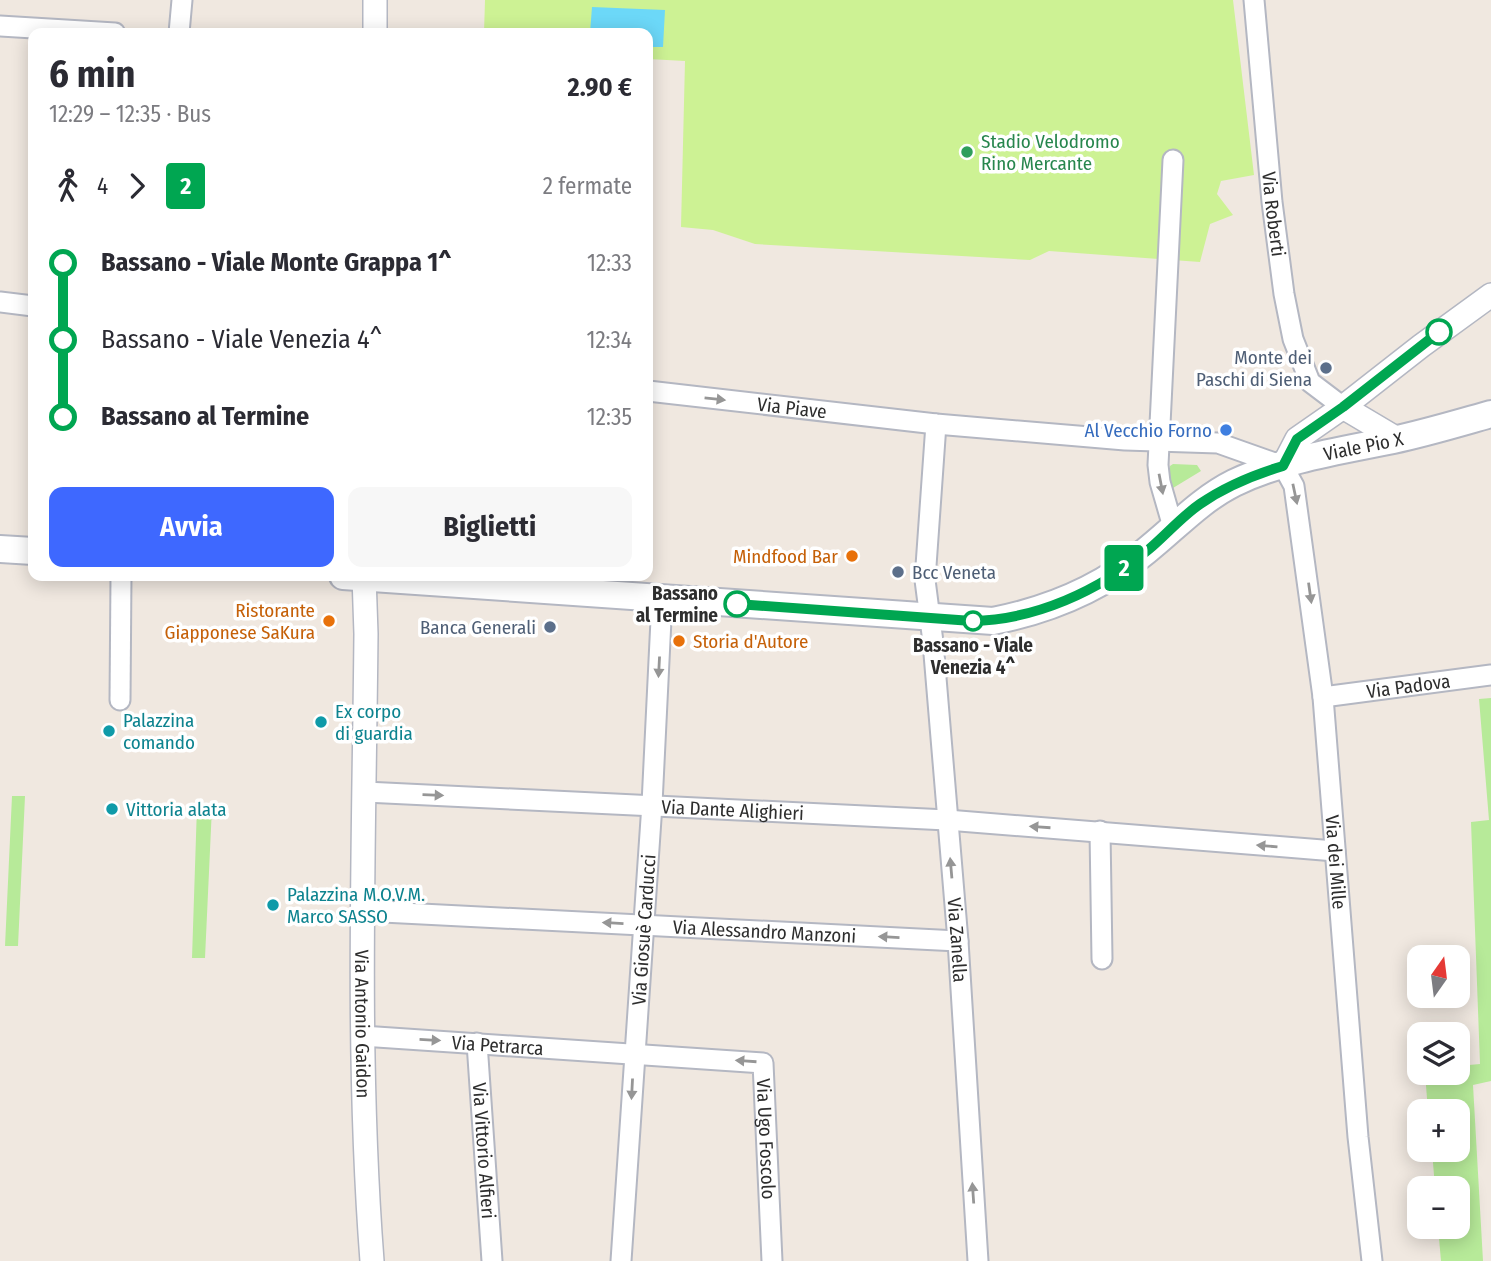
<!DOCTYPE html>
<html lang="it">
<head>
<meta charset="utf-8">
<style>
  :root { --surface:#fff; --page:#f7f7f7; --text:#2b2b33; --muted:#7c7c81; --accent:#3e68ff }
  body { margin:0; font-family:"Fira Sans Condensed",sans-serif; background:var(--page); color:var(--text); height:100vh; display:flex; flex-direction:column; font-size:26px; white-space:nowrap }
  * { box-sizing:border-box; margin:0 }
  p { font-size:23px; color:var(--muted) }
  .icon { flex:none; width:38px; height:38px; fill:none; stroke:currentColor; stroke-width:2; stroke-linecap:round; stroke-linejoin:round }
  .map { position:relative; flex:1; overflow:hidden }
  .sheet { position:absolute; left:28px; top:28px; width:625px; height:553px; display:flex; flex-direction:column; background:var(--surface); border-radius:14px; box-shadow:0 4px 18px #0003 }
  .sheet>* { flex:none }
  .badge { padding:0 14px; border-radius:5px; font-size:24px; line-height:46px }
  .needle { width:46px; rotate:14deg }
  .controls { position:absolute; left:1407px; top:945px; display:grid; gap:14px }
  .controls a { display:grid; place-items:center; width:63px; height:63px; border-radius:14px; background:var(--surface); box-shadow:0 4px 18px #0003; font-size:35px }
  .map>.badge { position:absolute; translate:-50% -50%; box-shadow:0 0 0 4px #fff }
  .legs { display:flex; align-items:center; gap:10px; height:77px; padding:0 21px; font-size:23px }
  .legs p { margin-inline-start:auto }
  .headline { display:flex; align-items:center; justify-content:space-between; height:119px; padding:0 21px }
  h1 { font-size:38px; font-weight:700; line-height:52px }
  .button { display:flex; gap:14px; margin-top:auto; padding:14px 21px }
  .button a { flex:1; height:80px; border-radius:14px; background:var(--accent); color:#fff; font-size:28px; font-weight:700; line-height:80px; text-align:center }
  .button a+a { background:var(--page); color:var(--text) }
  ul { padding:0 21px; list-style:none }
  li { display:flex; align-items:center; gap:24px; height:77px; font-size:26px }
  li i { display:grid; place-items:center; width:10px; height:100%; margin:0 9px; background:currentColor }
  li i::after { content:''; width:18px; height:18px; margin:-9px; border:5px solid; border-radius:50%; background:var(--surface) }
  li p { margin-inline-start:auto }
  li:first-child i { background:linear-gradient(#0000 50%,currentColor 0) }
  li:last-child i { background:linear-gradient(currentColor 50%,#0000 0) }
  .map>svg:first-child { display:block }
  .green { fill:#b7ea99 }
  .pitch { fill:#cdf294 }
  .water { fill:#6cd8f8 }
  .lines { fill:none; stroke-linecap:round; stroke-linejoin:round }
  .minor-casing { stroke:#b4b7c2; stroke-width:23 }
  .tertiary-casing { stroke:#b4b7c2; stroke-width:26 }
  .secondary-casing { stroke:#b4b7c2; stroke-width:30 }
  .minor { stroke:#fff; stroke-width:19 }
  .tertiary { stroke:#fff; stroke-width:23 }
  .secondary { stroke:#fff; stroke-width:26 }
  .oneway { fill:#969696 }
  .line-1-casing { stroke:#fff; stroke-width:16 }
  .line-1 { stroke:#00a651; stroke-width:10 }
  .leisure-dot { fill:#2e9e5b; stroke:#fff; stroke-width:2.5 }
  .stop-1-dot { fill:#fff; stroke:#00a651; stroke-width:3.5 }
  .service-dot { fill:#5c6f8a; stroke:#fff; stroke-width:2.5 }
  .shop-dot { fill:#3f7fe0; stroke:#fff; stroke-width:2.5 }
  .food-dot { fill:#e8710a; stroke:#fff; stroke-width:2.5 }
  .culture-dot { fill:#0f9aa8; stroke:#fff; stroke-width:2.5 }
  .labels { text-anchor:middle; stroke-width:7; stroke-linejoin:round; paint-order:stroke }
  .leisure-label { font-size:19px; fill:#27864d; stroke:#fff; text-anchor:start }
  .street-label { font-size:19px; fill:#2e2e2e; stroke:#fff }
  .service-label { font-size:19px; fill:#4e5e75; stroke:#fff; text-anchor:end }
  .shop-label { font-size:19px; fill:#366cbe; stroke:#fff; text-anchor:end }
  .food-label { font-size:19px; fill:#c56008; stroke:#fff; text-anchor:end }
  .stop-label { font-size:19px; font-weight:bold; fill:#2e2e2e; stroke:#fff; text-anchor:end }
  .culture-label { font-size:19px; fill:#0d838f; stroke:#fff; text-anchor:start }
</style>
</head>
<body>
<div class="map">
<svg width="1491" height="1261" viewBox="0 0 1491 1261">
  <rect width="100%" height="100%" fill="#f0e8e0"/>
  <!-- green -->
  <path class="green" d="M1173,464L1197,465L1201,471L1173,488L1170,486V466Z
    M1491,698V1081L1473,1085L1483,1261H1441L1438,1227H1458V1188H1435L1432,1150H1458V1111H1428L1425,1073H1458V1066L1480,1064L1471,822L1489,820L1479,699Z
    M12,796H25L18,946H5Z
    M197,806L212,807L205,958H192Z"/>
  <!-- pitch -->
  <path class="pitch" d="M485,0H1233L1254,175L1221,181L1217,194L1233,215L1210,224L1200,262L1049,251L1030,260L755,244L713,230L681,227L685,61L648,59V33H484Z"/>
  <!-- water -->
  <path class="water" d="M592,7L665,10L663,47H648V33H590Z"/>
  <g class="lines">
    <!-- minor casing -->
    <g class="minor-casing">
      <g id="minor">
        <path id="s1" d="M1254,0L1272,202L1284,294L1293,339L1310,382L1343,407"/>
        <path d="M0,26L115,33"/>
        <path d="M179,33L182,0"/>
        <path d="M0,302L33,306"/>
        <path id="s2" d="M648,391L936,424L1125,440L1218,443L1283,466L1294,486L1323,697L1358,1137L1372,1261"/>
        <path id="s3" d="M936,424L925,580L933,642L958,941L978,1261"/>
        <path d="M1173,527L1160,482L1158,465L1173,160"/>
        <path id="s4" d="M1323,697L1491,675"/>
        <path d="M120,700L121,576"/>
        <path id="s5" d="M365,792L947,820L1335,851"/>
        <path d="M1100,831L1102,959"/>
        <path id="s6" d="M363,911L958,941"/>
        <path id="s7" d="M362,1036L763,1063L772,1261"/>
        <path id="s8" d="M477,1043L492,1261"/>
        <path id="s9" d="M621,1261L652,804L662,599"/>
      </g>
    </g>
    <!-- tertiary casing -->
    <g class="tertiary-casing">
      <g id="tertiary">
        <path d="M375,33V0"/>
        <path d="M1343,407L1397,439"/>
        <path d="M1283,466L1297,439L1343,407L1421,346L1491,295"/>
        <path id="s10" d="M364,576L366,634C364,843 356,1053 372,1261"/>
      </g>
    </g>
    <!-- secondary casing -->
    <g class="secondary-casing">
      <g id="secondary">
        <path d="M0,549L33,551"/>
        <path id="s11" d="M343,576L993,621C1049,610 1102,588 1146,551C1175,528 1200,500 1234,483C1284,459 1340,451 1393,440C1426,433 1459,423 1491,414"/>
      </g>
    </g>
    <!-- minor -->
    <use href="#minor" class="minor"/>
    <!-- tertiary -->
    <use href="#tertiary" class="tertiary"/>
    <!-- secondary -->
    <use href="#secondary" class="secondary"/>
  </g>
  <!-- one-way arrows -->
  <defs><path id="oneway-solid" d="M-6-.8H1V-3.2L6.5 0L1 3.2V.8H-6Z" transform="scale(1.75)"/></defs>
  <g class="oneway">
    <use href="#oneway-solid" transform="translate(715 399) rotate(6)"/>
    <use href="#oneway-solid" transform="translate(1161 484) rotate(79)"/>
    <use href="#oneway-solid" transform="translate(1295 494) rotate(78)"/>
    <use href="#oneway-solid" transform="translate(1310 593) rotate(82)"/>
    <use href="#oneway-solid" transform="translate(659 667) rotate(93)"/>
    <use href="#oneway-solid" transform="translate(433 795) rotate(2)"/>
    <use href="#oneway-solid" transform="translate(1040 827) rotate(-176)"/>
    <use href="#oneway-solid" transform="translate(1267 846) rotate(-175)"/>
    <use href="#oneway-solid" transform="translate(951 868) rotate(-95)"/>
    <use href="#oneway-solid" transform="translate(613 923) rotate(-177)"/>
    <use href="#oneway-solid" transform="translate(889 937) rotate(-177)"/>
    <use href="#oneway-solid" transform="translate(430 1040) rotate(3)"/>
    <use href="#oneway-solid" transform="translate(746 1061) rotate(-176)"/>
    <use href="#oneway-solid" transform="translate(632 1089) rotate(93)"/>
    <use href="#oneway-solid" transform="translate(973 1193) rotate(-94)"/>
  </g>
  <g class="lines">
    <!-- line-1 casing -->
    <g class="line-1-casing">
      <path id="line-1" d="M737,604L972,621C1035,620 1099,591 1148,550C1166,535 1181,517 1200,504C1226,486 1253,475 1283,466L1297,439L1343,407L1439,332"/>
    </g>
    <!-- line-1 -->
    <use href="#line-1" class="line-1"/>
  </g>
  <!-- markers -->
  <circle class="leisure-dot" cx="967" cy="152" r="7"/>
  <g class="stop-1-dot">
    <circle cx="1439" cy="332" r="12"/>
    <circle cx="737" cy="604" r="12"/>
    <circle cx="973" cy="621" r="9"/>
  </g>
  <g class="service-dot">
    <circle cx="1326" cy="368" r="7"/>
    <circle cx="898" cy="572" r="7"/>
    <circle cx="550" cy="627" r="7"/>
  </g>
  <circle class="shop-dot" cx="1226" cy="430" r="7"/>
  <g class="food-dot">
    <circle cx="852" cy="556" r="7"/>
    <circle cx="329" cy="621" r="7"/>
    <circle cx="679" cy="641" r="7"/>
  </g>
  <g class="culture-dot">
    <circle cx="321" cy="722" r="7"/>
    <circle cx="109" cy="731" r="7"/>
    <circle cx="112" cy="809" r="7"/>
    <circle cx="273" cy="905" r="7"/>
  </g>
  <g class="labels">
    <!-- leisure labels -->
    <g class="leisure-label">
      <text x="981" y="148">Stadio Velodromo<tspan x="981" dy="22">Rino Mercante</tspan></text>
    </g>
    <!-- street labels -->
    <g class="street-label">
      <text dy="7" stroke="none"><textPath href="#s1" startOffset="215">Via Roberti</textPath></text>
      <text dy="7" stroke="none"><textPath href="#s2" startOffset="145">Via Piave</textPath></text>
      <text dy="7" stroke="none"><textPath href="#s11" startOffset="1068">Viale Pio X</textPath></text>
      <text dy="7" stroke="none"><textPath href="#s4" startOffset="86">Via Padova</textPath></text>
      <text dy="7" stroke="none"><textPath href="#s5" startOffset="368">Via Dante Alighieri</textPath></text>
      <text dy="7" stroke="none"><textPath href="#s2" startOffset="1043">Via dei Mille</textPath></text>
      <text dy="7" stroke="none"><textPath href="#s9" startOffset="332">Via Giosuè Carducci</textPath></text>
      <text dy="7" stroke="none"><textPath href="#s6" startOffset="402">Via Alessandro Manzoni</textPath></text>
      <text dy="7" stroke="none"><textPath href="#s3" startOffset="518">Via Zanella</textPath></text>
      <text dy="7" stroke="none"><textPath href="#s10" startOffset="448">Via Antonio Gaidon</textPath></text>
      <text dy="7" stroke="none"><textPath href="#s7" startOffset="136">Via Petrarca</textPath></text>
      <text dy="7" stroke="none"><textPath href="#s7" startOffset="478">Via Ugo Foscolo</textPath></text>
      <text dy="7" stroke="none"><textPath href="#s8" startOffset="108">Via Vittorio Alfieri</textPath></text>
    </g>
    <!-- service labels -->
    <g class="service-label">
      <text x="1312" y="364">Monte dei<tspan x="1312" dy="22">Paschi di Siena</tspan></text>
      <text x="912" y="579" text-anchor="start">Bcc Veneta</text>
      <text x="536" y="634">Banca Generali</text>
    </g>
    <!-- shop labels -->
    <g class="shop-label">
      <text x="1212" y="437">Al Vecchio Forno</text>
    </g>
    <!-- food labels -->
    <g class="food-label">
      <text x="838" y="563">Mindfood Bar</text>
      <text x="315" y="617">Ristorante<tspan x="315" dy="22">Giapponese SaKura</tspan></text>
      <text x="693" y="648" text-anchor="start">Storia d'Autore</text>
    </g>
    <!-- stop labels -->
    <g class="stop-label">
      <text x="718" y="600">Bassano<tspan x="718" dy="22">al Termine</tspan></text>
      <text x="973" y="652" text-anchor="middle">Bassano - Viale<tspan x="973" dy="22">Venezia 4^</tspan></text>
    </g>
    <!-- culture labels -->
    <g class="culture-label">
      <text x="335" y="718">Ex corpo<tspan x="335" dy="22">di guardia</tspan></text>
      <text x="123" y="727">Palazzina<tspan x="123" dy="22">comando</tspan></text>
      <text x="126" y="816">Vittoria alata</text>
      <text x="287" y="901">Palazzina M.O.V.M.<tspan x="287" dy="22">Marco SASSO</tspan></text>
    </g>
  </g>
</svg>
<div class="controls">
<a><svg class="needle" viewBox="-14 -14 28 28"><path d="M0-13l5 13h-10z" fill="#e53935"/><path d="M0 13l5-13h-10z" fill="#7c7c81"/></svg></a>
<a><svg class="icon" aria-label="layers" viewBox="0 0 24 24"><path d="M12 4l9 5-9 5-9-5zM3 14l9 5 9-5"/></svg></a>
<a>+</a>
<a>−</a>
</div>
<b class="badge" style="left:1124px;top:568px;background:#00a651;color:#fff">2</b>
<section class="sheet">
<div class="headline"><div><h1>6 min</h1><p>12:29 – 12:35 · Bus</p></div><b>2.90 €</b></div>
<div class="legs"><svg class="icon" aria-label="walk" viewBox="0 0 24 24"><circle cx="13" cy="4" r="2"/><path d="M13 8l-2 6 4 7M11 14l-3 7M7 12l3-4h3l4 4"/></svg>4<svg class="icon" aria-label="forward" viewBox="0 0 24 24"><path d="M9 5l7 7-7 7"/></svg><b class="badge" style="background:#00a651;color:#fff">2</b><p>2 fermate</p></div>
<ul>
<li><i style="color:#00a651"></i><b>Bassano - Viale Monte Grappa 1^</b><p>12:33</p></li>
<li><i style="color:#00a651"></i><span>Bassano - Viale Venezia 4^</span><p>12:34</p></li>
<li><i style="color:#00a651"></i><b>Bassano al Termine</b><p>12:35</p></li>
</ul>
<div class="button"><a>Avvia</a><a>Biglietti</a></div>
</section>
</div>
</body>
</html>
